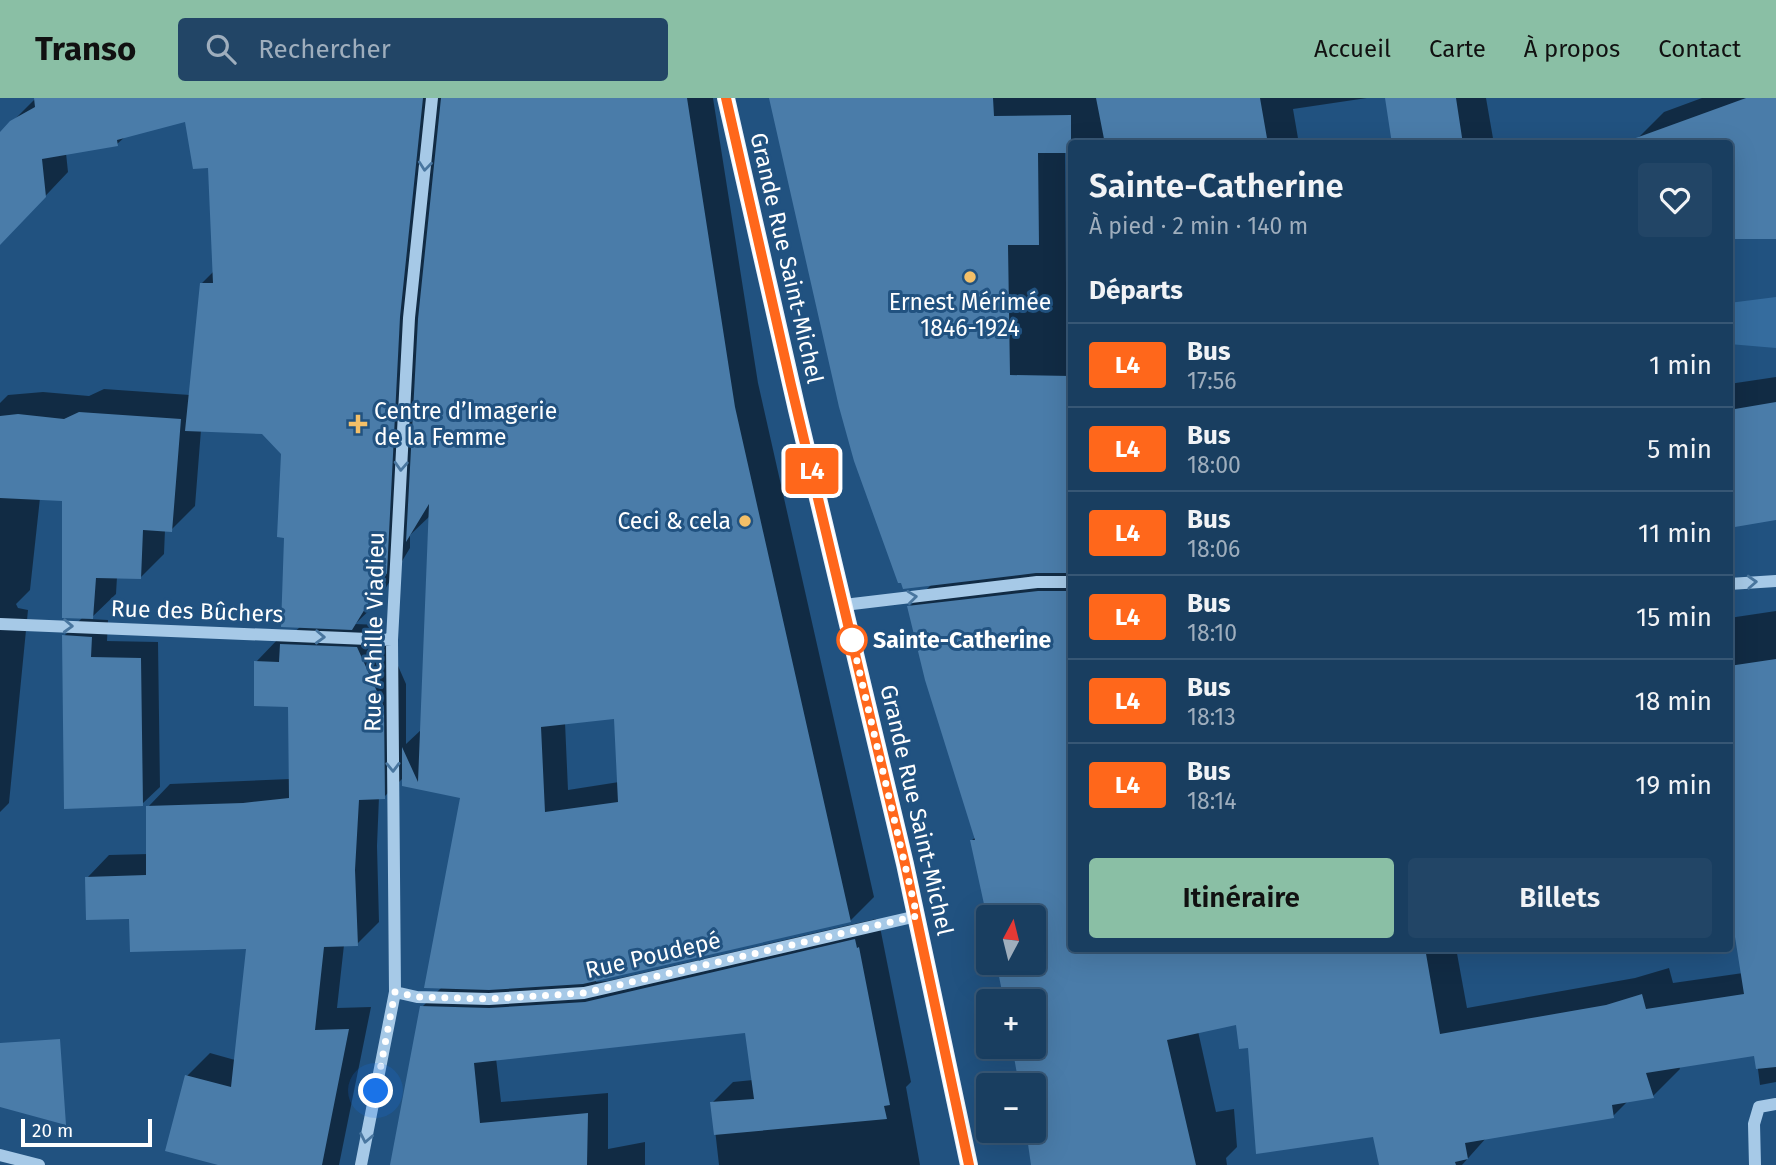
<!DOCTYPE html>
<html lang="fr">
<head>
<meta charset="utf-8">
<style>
  :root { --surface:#193e60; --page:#224566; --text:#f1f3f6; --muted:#9faebd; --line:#375775; --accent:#8abfa5 }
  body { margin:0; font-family:"Fira Sans",sans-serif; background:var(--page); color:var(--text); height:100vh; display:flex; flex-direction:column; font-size:26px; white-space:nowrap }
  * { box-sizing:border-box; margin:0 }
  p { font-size:23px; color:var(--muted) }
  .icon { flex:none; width:38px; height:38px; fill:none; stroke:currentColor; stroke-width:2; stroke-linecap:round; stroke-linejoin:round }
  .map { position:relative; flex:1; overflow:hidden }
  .side { position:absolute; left:1068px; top:42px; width:665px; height:812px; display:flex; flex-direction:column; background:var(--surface); border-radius:7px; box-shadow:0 7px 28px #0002,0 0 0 2px var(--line) }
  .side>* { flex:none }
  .badge { padding:0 14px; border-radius:5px; font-size:24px; line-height:46px }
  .needle { width:46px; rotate:7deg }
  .fabs { position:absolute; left:976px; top:807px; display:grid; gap:14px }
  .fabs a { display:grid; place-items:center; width:70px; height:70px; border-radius:7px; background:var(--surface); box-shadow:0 7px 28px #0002,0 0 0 2px var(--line); font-size:35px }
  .scale { position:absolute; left:21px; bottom:18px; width:131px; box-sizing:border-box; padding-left:7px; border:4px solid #fff; border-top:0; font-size:19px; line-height:24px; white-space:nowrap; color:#fff; -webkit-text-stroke:5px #215280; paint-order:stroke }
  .you { position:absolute; width:35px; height:35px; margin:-18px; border:5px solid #fff; border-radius:50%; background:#1a73e8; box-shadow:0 0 0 10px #1a73e833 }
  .map>.badge { position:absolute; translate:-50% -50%; box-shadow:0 0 0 4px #fff }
  h2 { padding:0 21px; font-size:26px; line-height:63px }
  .round { display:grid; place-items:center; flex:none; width:74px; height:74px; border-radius:7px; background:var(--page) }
  .headline { display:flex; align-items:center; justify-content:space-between; height:119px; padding:0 21px }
  h1 { font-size:33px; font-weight:600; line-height:52px }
  .action { display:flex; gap:14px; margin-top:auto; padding:14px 21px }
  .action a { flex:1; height:80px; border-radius:7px; background:var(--accent); color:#111; font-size:28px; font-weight:600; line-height:80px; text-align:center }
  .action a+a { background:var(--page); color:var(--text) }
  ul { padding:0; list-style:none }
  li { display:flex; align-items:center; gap:21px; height:84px; padding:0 21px; border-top:2px solid var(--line) }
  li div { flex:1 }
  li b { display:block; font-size:26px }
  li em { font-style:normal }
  li .badge { min-width:77px; font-weight:700; text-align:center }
  header { display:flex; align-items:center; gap:42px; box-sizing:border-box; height:98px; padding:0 35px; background:var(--accent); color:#111 }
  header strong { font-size:33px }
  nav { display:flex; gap:38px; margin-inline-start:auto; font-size:24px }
  .search { width:490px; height:63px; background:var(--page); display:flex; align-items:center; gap:18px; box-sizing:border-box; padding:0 24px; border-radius:7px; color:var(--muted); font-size:26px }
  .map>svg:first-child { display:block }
  .green { fill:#356c9e }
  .shadow { fill:#0007; fill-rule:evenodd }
  .building { fill:#4a7ca9; fill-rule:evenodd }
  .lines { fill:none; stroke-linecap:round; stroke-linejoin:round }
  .minor { stroke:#a6c9e7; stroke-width:12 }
  .major { stroke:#e8f2fd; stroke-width:18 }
  .oneway { stroke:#49769f }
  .line-casing { stroke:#fff; stroke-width:16 }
  .line { stroke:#ff671b; stroke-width:10 }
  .walk { stroke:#fff; stroke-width:7; stroke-dasharray:0 12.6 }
  .poi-dot { fill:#f4c068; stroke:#215280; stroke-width:2.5 }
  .stop-dot { fill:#fff; stroke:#ff671b; stroke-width:3.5 }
  .labels { text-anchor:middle; stroke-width:6; stroke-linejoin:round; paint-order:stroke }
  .street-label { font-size:23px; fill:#fff; stroke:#215280 }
  .poi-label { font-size:23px; fill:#fff; stroke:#215280 }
  .stop-label { font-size:23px; font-weight:bold; fill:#fff; stroke:#215280; text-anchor:start }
</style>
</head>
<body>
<header>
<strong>Transo</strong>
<div class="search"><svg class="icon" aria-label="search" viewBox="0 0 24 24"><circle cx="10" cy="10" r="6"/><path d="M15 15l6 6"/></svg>Rechercher</div>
<nav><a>Accueil</a><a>Carte</a><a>À propos</a><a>Contact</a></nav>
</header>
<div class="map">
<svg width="1776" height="1067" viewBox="0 0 1776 1067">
  <rect width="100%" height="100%" fill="#215280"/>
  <!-- green -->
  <path class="green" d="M1776,199V250L1729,246V205Z"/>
  <!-- shadow -->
  <path class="shadow" d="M36,0H713L758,285L874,799L850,823L596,882V884L608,883L876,821L878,829H880L911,984L906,989L920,1067H719L712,1005L733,984L753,982L746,933L496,960L501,1004L608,995V1051L645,1044V1067H392L422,909L442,889L463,698L404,687V679L384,699H379L377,748L379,824L357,846L344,847L337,910L371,909L339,1067H225L187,978L210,955L235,962L248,849L130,820L87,780L109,757L148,756V709L170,686L290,681V607L256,564L278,541H287L301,528L286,438L283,356L263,334L201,332L195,408L171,432H165L164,456L140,480L117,479L116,496L90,521L108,522L107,543L158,544L160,689L142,706L64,538L83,519L64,402L40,400L30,492L16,506L18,510L28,512L9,705L0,714V305L8,297L43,294L89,298L104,291L190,297L201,186L214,173L210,68L187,22L126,38L117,46L66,55L68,74L0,146V36ZM431,417L422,631L406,646V586L380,527L355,526L376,506L410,450V437ZM615,619L619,684L568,692L565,624Z
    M771,0H1367L1293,11L1299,46H1071V53H1065L1066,184H1071V850H1456L1467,910L1635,880L1669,870L1673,885L1743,875L1729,790V520L1776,513V984L1760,987L1756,956L1679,968L1680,971L1653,998L1629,1002L1613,1018L1487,1039L1462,1067H1380L1375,1037L1250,947L1237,924L1198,933L1216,1014L1234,1011L1237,1049L1226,1060L1227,1067H1033L1034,987H1020L1034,948V903H1006L1034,864V819L972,742L976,739L909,509L932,486Z
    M1387,0H1486L1494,46H1394Z
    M1702,0H1776V139L1729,140V46L1637,41L1664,14Z
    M1776,279V421L1729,428V286Z"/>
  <!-- building -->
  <path class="building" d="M34,0H423L400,219L387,475L352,532L281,529L284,440L277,439L281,356L262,336L185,333L200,185H213L208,70L193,71L185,24L117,42L118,48L42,61L46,99L0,147V34L10,23L35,9Z
    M441,0H687L735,309L851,824L583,886L489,892L424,890L460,700L402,688V649L418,684L429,406L406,444L418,221ZM614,621L618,704L545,714L541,629Z
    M769,0H993L994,18L1071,17V55H1038L1039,147H1008L1010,277L1071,278V475H1036L903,491L901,485H898L854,363L839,309Z
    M1096,0H1260L1268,46H1105Z
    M1385,0H1456L1463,46H1392Z
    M1746,0H1776V141H1729V46H1634L1633,41Z
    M1776,304V422L1729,430V312Z
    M79,314L181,321L172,434L143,432L141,481L96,480L93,521L62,520V403L0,400V318L18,316L64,321Z
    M1038,493H1071V850H1425L1440,936L1606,907L1642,896L1646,911L1744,896L1729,801V568L1776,561V969L1756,971L1754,958L1646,975L1654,1000L1612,1007L1614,1020L1465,1045L1468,1061L1455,1064L1456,1067H1379L1373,1039L1256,1056L1248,950L1239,951L1236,927L1167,942L1196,1067H1031L1026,1032H1034V987H1019L1012,948H1034V903H1004L996,864H1034V819H989V829L970,742H975L925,582L907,508Z
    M62,537L92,539L91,559L141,560L143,708L64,711Z
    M280,546L357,549L384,609L385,701L359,702L355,772L358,848L324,849L315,932L349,931L322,1067H218L165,1053L185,977L231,989L246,851L130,854L129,821L86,822L85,779L146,777V708L243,705L289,700L288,609L254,608V563L279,564Z
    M855,841L857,850L859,849L890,1007L884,1008L887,1021L714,1037L710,1004L754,1001L745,935L474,965L480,1025L588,1015L587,1067H390L420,908L489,910L585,904Z
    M60,941L66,1027L0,1009V945Z"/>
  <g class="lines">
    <!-- minor -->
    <path class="minor" d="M1729,486L1776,483
      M844,507L1037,484H1071
      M0,526L392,542
      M395,894L417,899L489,901L584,895L917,818
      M0,1057L39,1067
      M361,1067L395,894L392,542L409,220L432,0
      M1755,1067L1754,1026L1759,1009L1776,1006"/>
    <!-- major -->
    <path class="major" d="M726,0L797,312L905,766L969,1067"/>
  </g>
  <!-- one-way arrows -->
  <defs><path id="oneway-chevron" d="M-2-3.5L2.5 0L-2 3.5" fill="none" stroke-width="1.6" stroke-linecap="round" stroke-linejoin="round" transform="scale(1.75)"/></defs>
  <g class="oneway">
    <use href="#oneway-chevron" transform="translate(425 68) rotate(96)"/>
    <use href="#oneway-chevron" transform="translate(401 368) rotate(93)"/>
    <use href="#oneway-chevron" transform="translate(1752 484) rotate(-3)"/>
    <use href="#oneway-chevron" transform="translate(912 499) rotate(-7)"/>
    <use href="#oneway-chevron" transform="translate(68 528) rotate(2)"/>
    <use href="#oneway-chevron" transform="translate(320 539) rotate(2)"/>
    <use href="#oneway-chevron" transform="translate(393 669) rotate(89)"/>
    <use href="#oneway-chevron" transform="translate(366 1040) rotate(101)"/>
  </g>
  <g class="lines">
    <!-- line casing -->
    <g class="line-casing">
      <path id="line" d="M726,0L791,287L905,766L969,1067"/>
    </g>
    <!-- line -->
    <use href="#line" class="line"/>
    <!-- walk -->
    <path class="walk" d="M376,993L395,894L417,899L489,901L584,895L917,818L852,542"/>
  </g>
  <!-- markers -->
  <g class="poi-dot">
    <circle cx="970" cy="179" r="7"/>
    <path d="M354.5 315.5h7v7h7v7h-7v7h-7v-7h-7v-7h7z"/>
    <circle cx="745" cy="423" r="7"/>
  </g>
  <circle class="stop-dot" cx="852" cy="542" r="14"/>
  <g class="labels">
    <!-- street labels -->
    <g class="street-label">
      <text transform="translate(787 160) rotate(77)" y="8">Grande Rue Saint-Michel</text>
      <text transform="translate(197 513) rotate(2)" y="8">Rue des Bûchers</text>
      <text transform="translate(374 534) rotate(-89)" y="8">Rue Achille Viadieu</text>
      <text transform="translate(917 712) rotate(77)" y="8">Grande Rue Saint-Michel</text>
      <text transform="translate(653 857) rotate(-13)" y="8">Rue Poudepé</text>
    </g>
    <!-- poi labels -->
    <g class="poi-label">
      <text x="970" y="212">Ernest Mérimée<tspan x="970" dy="26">1846-1924</tspan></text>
      <text x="374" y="321" text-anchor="start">Centre d’Imagerie<tspan x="374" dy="26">de la Femme</tspan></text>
      <text x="731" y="431" text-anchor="end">Ceci &amp; cela</text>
    </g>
    <!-- stop labels -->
    <g class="stop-label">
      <text x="873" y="550">Sainte-Catherine</text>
    </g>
  </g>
</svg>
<div class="fabs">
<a><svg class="needle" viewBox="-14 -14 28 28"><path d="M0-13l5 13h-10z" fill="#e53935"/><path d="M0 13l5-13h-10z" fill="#9faebd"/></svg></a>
<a>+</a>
<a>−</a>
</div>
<div class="scale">20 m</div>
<div class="you" style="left:376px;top:993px"></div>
<b class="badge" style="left:812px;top:373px;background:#ff671b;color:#fff">L4</b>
<section class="side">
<div class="headline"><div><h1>Sainte-Catherine</h1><p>À pied · 2 min · 140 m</p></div><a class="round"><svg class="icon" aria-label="heart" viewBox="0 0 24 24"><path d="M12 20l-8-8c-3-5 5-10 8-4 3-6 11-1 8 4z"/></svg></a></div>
<h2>Départs</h2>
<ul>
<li><span class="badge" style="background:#ff671b;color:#fff">L4</span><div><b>Bus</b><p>17:56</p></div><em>1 min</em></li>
<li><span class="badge" style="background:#ff671b;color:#fff">L4</span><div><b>Bus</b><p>18:00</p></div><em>5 min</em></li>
<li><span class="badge" style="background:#ff671b;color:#fff">L4</span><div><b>Bus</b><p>18:06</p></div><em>11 min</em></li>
<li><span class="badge" style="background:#ff671b;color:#fff">L4</span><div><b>Bus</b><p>18:10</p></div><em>15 min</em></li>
<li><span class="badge" style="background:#ff671b;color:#fff">L4</span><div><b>Bus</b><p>18:13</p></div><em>18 min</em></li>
<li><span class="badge" style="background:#ff671b;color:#fff">L4</span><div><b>Bus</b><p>18:14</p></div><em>19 min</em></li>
</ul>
<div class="action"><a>Itinéraire</a><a>Billets</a></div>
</section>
</div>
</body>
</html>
